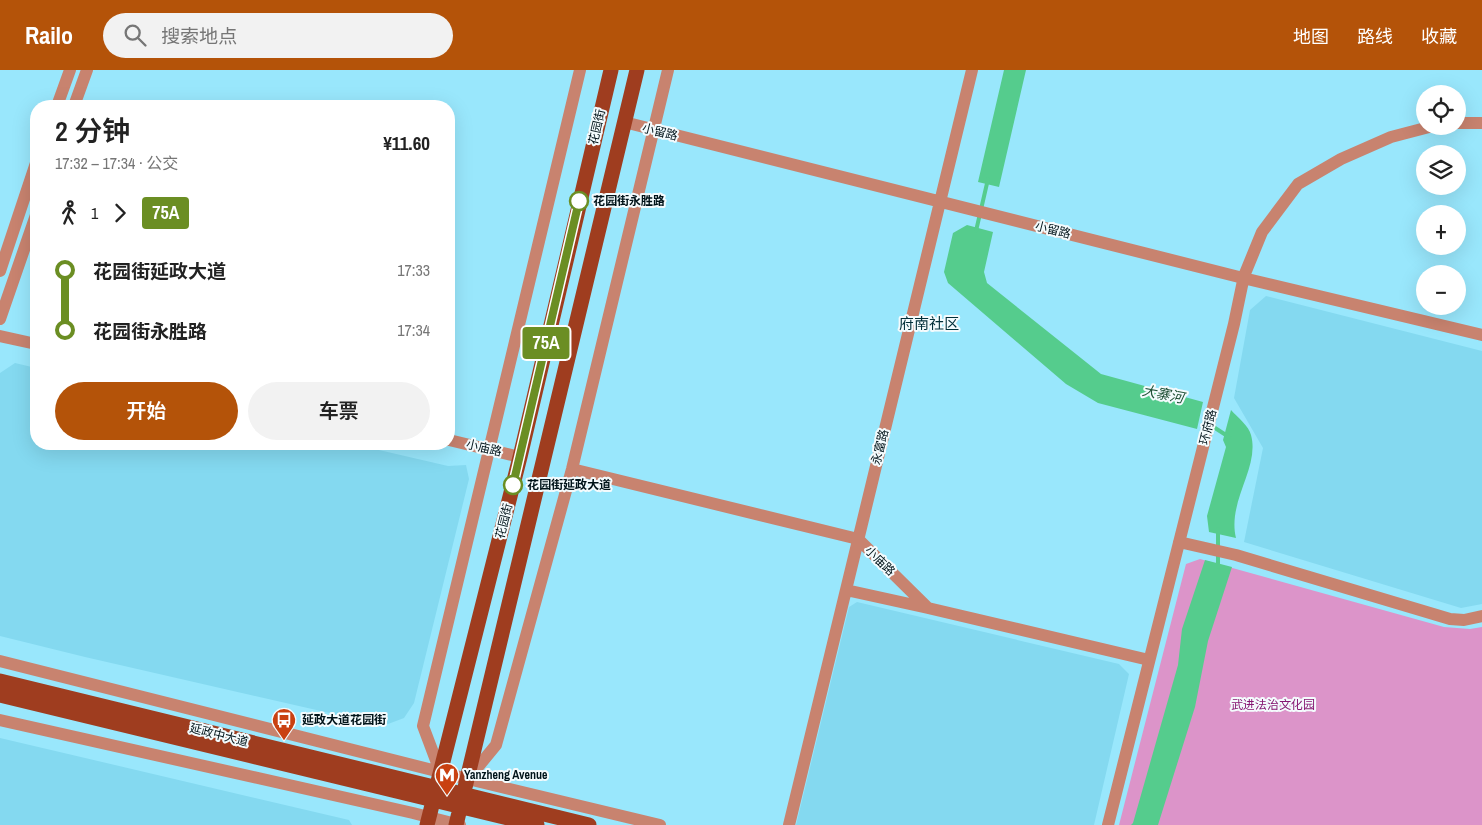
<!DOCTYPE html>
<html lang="zh">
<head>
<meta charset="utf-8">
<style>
  :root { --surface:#fff; --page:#f2f2f2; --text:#222; --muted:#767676; --accent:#b45309 }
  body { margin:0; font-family:"Archivo Narrow","Noto Sans SC",sans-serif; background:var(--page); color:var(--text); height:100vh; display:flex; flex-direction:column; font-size:19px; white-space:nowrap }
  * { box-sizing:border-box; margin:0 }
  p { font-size:16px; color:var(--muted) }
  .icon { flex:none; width:28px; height:28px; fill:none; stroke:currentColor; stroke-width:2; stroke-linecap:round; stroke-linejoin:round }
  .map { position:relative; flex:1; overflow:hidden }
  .drawer { position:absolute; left:30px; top:30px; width:425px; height:350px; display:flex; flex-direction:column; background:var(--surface); border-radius:20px; box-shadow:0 5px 20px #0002 }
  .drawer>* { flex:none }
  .badge { padding:0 10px; border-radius:4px; font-size:18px; line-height:32px }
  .controls { position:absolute; left:1416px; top:15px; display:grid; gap:10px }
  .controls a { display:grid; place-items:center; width:50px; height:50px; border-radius:50%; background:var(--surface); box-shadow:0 5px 20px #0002; font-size:25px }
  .map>.badge { position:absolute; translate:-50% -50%; box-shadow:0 0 0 2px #fff }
  .legs { display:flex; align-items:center; gap:8px; height:55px; padding:0 25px; font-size:16px }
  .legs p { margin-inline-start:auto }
  .headline { display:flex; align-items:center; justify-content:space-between; height:85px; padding:0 25px }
  h1 { font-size:28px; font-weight:600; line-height:38px }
  .primary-button { display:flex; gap:10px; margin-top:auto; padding:10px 25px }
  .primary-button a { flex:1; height:58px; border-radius:30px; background:var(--accent); color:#fff; font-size:20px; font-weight:600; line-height:58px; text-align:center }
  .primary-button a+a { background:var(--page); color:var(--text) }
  ul { padding:0 25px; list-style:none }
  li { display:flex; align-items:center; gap:18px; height:60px; font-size:19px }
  li i { display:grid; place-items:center; width:8px; height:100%; margin:0 6px; background:currentColor }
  li i::after { content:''; width:12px; height:12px; margin:-6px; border:4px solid; border-radius:50%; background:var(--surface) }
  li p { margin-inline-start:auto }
  li:first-child i { background:linear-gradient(#0000 50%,currentColor 0) }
  li:last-child i { background:linear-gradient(currentColor 50%,#0000 0) }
  header { display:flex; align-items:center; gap:30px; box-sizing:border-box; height:70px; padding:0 25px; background:var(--accent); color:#fff }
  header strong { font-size:24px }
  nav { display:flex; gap:28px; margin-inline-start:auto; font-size:18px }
  .search { width:350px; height:45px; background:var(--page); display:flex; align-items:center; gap:12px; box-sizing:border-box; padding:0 18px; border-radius:28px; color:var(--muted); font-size:19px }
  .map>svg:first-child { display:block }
  .built { fill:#84d9f0 }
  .green { fill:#dc94c9 }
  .water { fill:#55cc8d }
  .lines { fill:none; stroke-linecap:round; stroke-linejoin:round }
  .stream { stroke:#55cc8d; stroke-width:4 }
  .minor { stroke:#c8836f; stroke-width:12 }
  .major { stroke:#9f3d1f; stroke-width:15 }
  .line-1-casing { stroke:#fff; stroke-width:11 }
  .line-1 { stroke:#6b8e23; stroke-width:8 }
  .stop-1-dot { fill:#fff; stroke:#6b8e23; stroke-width:2.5 }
  .labels { text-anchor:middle; stroke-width:4; stroke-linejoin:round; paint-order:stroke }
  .street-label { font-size:12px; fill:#001319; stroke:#f4fbfd }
  .stop-label { font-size:12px; font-weight:bold; fill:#001319; stroke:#f4fbfd; text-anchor:start }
  .park-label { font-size:12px; fill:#861772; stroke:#f4fbfd }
  .poi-label { font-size:12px; font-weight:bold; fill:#001319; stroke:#f4fbfd; text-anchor:start }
  .water-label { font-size:14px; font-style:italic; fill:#215137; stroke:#f4fbfd }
  .quarter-label { font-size:15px; fill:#022f39; stroke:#f4fbfd }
</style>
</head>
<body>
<header>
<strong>Railo</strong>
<div class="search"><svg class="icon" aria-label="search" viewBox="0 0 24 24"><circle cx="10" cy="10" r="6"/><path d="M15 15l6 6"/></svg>搜索地点</div>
<nav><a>地图</a><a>路线</a><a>收藏</a></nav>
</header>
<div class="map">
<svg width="1482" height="755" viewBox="0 0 1482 755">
  <rect width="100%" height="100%" fill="#99e7fc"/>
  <!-- built -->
  <path class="built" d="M1266,226L1482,281V534L1461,538L1244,472L1263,378L1234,328L1250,240Z
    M15,293L36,298V374H353L448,396L466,395L469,409L414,633L404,648L388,654L369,652L85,587L0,566V303Z
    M857,532L1119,594L1129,604L1094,755H796L849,537Z
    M0,668L349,750L352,755H0Z"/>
  <!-- green -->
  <path class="green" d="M1200,489L1444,557L1470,559L1482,557V755H1119L1186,494Z"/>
  <!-- water -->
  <path class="water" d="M1004,0H1026L999,117L978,112Z
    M967,155L993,162L984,202L987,213L1101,304L1203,332L1197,359L1098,333L1066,314L948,213L944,202L953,163Z
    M1231,340C1237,347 1249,356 1251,365C1260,398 1227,431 1236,468L1209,462L1207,446L1226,377L1223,370Z
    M1205,490L1232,497L1208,571L1195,637L1158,755H1131L1133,753L1178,595L1182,559Z"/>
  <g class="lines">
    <!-- stream -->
    <path class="stream" d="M976,161L988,109
      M1212,356L1229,367
      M1218,497V459"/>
    <!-- minor -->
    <path class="minor" d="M57,36L70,0
      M74,36L87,0
      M624,52L1243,208L1482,265
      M1458,53H1482
      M0,201L36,93
      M0,249L36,145
      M0,266L36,274
      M449,370L520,387
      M572,399L858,469L928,538L1149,590
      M1179,472L1236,485L1450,549L1464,550L1482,546
      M846,520L928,538
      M0,591L468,709L660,755
      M0,650L413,743L460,755
      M440,701L423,656L580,0
      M468,709L496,675L572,399L668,0
      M789,755L972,0
      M1108,755L1234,254L1244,206L1262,162L1298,114L1341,89L1391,67L1433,56"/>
    <!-- major -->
    <path class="major" d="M0,611L589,755
      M0,625L537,755
      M427,755L520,387L611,0
      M456,755L637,0"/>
  </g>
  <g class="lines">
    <!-- line-1 casing -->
    <g class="line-1-casing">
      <path id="line-1" d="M513,415L579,131"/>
    </g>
    <!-- line-1 -->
    <use href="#line-1" class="line-1"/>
  </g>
  <!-- icons -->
  <defs>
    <g id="bus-pin" transform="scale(1.25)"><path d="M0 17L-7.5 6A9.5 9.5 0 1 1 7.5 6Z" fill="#c94111" stroke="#f4fbfd"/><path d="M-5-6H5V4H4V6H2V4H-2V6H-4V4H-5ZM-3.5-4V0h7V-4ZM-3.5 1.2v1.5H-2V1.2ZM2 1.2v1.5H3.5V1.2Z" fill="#fff"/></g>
    <g id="metro-pin" transform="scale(1.25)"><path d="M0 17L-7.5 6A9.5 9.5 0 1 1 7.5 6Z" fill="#c94111" stroke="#f4fbfd"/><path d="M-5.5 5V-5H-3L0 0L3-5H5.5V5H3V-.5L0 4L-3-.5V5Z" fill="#fff"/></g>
  </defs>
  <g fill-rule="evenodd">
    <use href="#bus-pin" x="284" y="650"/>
    <use href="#metro-pin" x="447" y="705"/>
  </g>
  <!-- markers -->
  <g class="stop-1-dot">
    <circle cx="579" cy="131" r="9"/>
    <circle cx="513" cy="415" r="9"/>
  </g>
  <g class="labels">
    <!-- street labels -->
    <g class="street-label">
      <text transform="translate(597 57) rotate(-77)" y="4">花园街</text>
      <text transform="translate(660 62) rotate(14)" y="4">小留路</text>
      <text transform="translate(1053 160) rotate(14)" y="4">小留路</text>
      <text transform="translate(1208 357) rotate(-76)" y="4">环府路</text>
      <text transform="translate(880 377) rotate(-76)" y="4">永富路</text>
      <text transform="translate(484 378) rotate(13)" y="4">小庙路</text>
      <text transform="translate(504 451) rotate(-76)" y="4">花园街</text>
      <text transform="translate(880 491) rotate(44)" y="4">小庙路</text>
      <text transform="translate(219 665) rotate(14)" y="4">延政中大道</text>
    </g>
    <!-- stop labels -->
    <g class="stop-label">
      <text x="593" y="135">花园街永胜路</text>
      <text x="527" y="419">花园街延政大道</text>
    </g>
    <!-- park labels -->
    <g class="park-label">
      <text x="1273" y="639">武进法治文化园</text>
    </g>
    <!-- poi labels -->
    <g class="poi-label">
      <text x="302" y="654">延政大道花园街</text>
      <text x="464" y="709">Yanzheng Avenue</text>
    </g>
    <!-- water labels -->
    <g class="water-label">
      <text transform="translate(1163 324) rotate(11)" y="5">大寨河</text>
    </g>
    <!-- quarter labels -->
    <g class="quarter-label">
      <text x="929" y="259">府南社区</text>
    </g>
  </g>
</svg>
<div class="controls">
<a><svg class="icon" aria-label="locate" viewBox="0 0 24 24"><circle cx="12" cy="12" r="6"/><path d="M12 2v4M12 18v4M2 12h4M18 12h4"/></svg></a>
<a><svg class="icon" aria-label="layers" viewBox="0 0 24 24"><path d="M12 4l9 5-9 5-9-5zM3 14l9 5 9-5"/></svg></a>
<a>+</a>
<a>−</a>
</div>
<b class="badge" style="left:546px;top:273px;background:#6b8e23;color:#fff">75A</b>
<section class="drawer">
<div class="headline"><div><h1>2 分钟</h1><p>17:32 – 17:34 · 公交</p></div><b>¥11.60</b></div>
<div class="legs"><svg class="icon" aria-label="walk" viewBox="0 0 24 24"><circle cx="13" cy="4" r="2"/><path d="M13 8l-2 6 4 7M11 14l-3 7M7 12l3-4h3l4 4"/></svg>1<svg class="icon" aria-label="forward" viewBox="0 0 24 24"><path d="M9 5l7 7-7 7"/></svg><b class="badge" style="background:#6b8e23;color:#fff">75A</b></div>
<ul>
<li><i style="color:#6b8e23"></i><b>花园街延政大道</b><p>17:33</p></li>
<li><i style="color:#6b8e23"></i><b>花园街永胜路</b><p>17:34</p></li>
</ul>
<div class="primary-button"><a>开始</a><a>车票</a></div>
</section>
</div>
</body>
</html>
